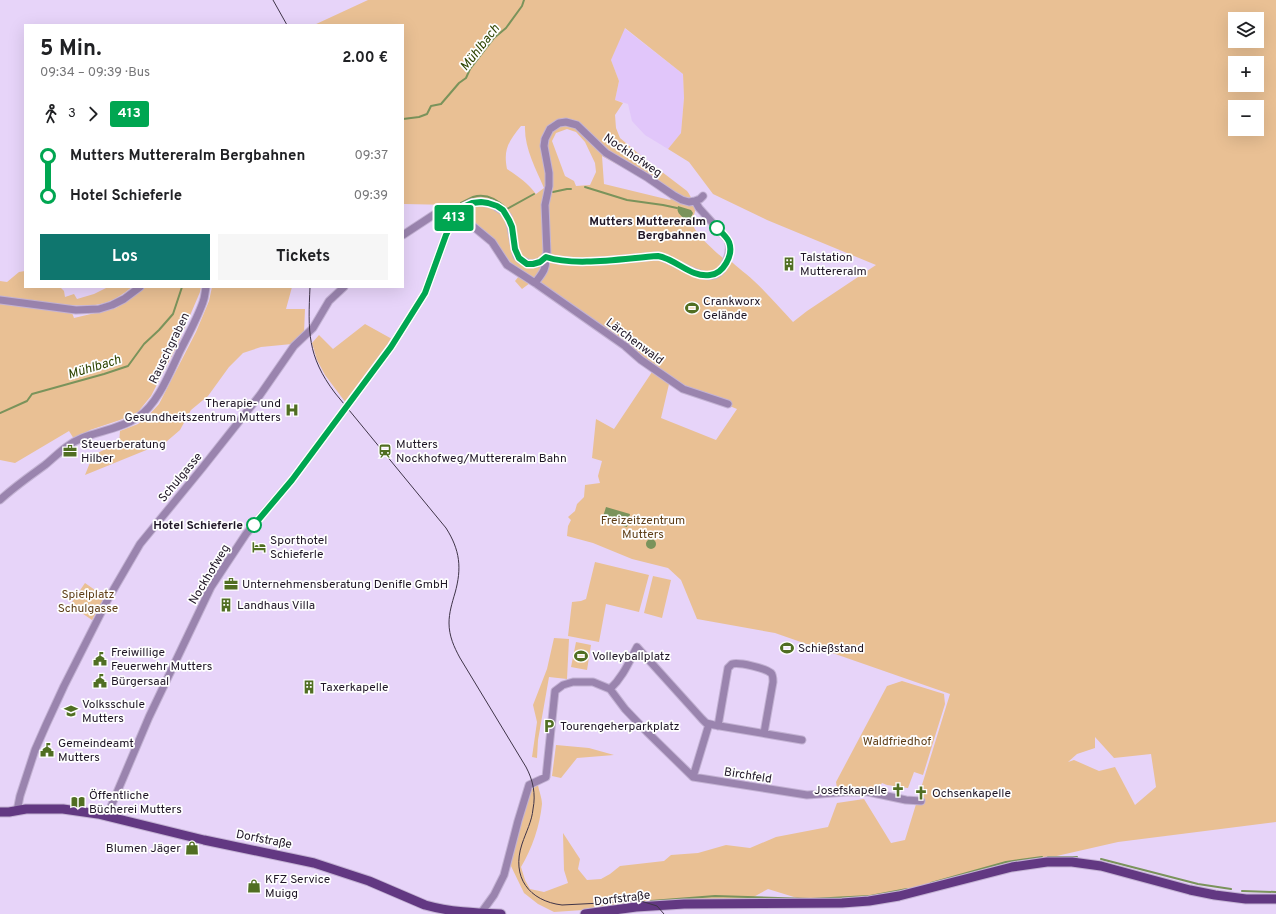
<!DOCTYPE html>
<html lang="de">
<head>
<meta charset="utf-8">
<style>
  :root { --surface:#fff; --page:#f6f6f6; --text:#202124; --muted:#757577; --accent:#0f766e }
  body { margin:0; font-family:Overpass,sans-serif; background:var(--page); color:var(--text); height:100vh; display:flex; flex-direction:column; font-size:15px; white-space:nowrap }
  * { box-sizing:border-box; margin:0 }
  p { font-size:13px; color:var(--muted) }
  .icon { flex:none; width:22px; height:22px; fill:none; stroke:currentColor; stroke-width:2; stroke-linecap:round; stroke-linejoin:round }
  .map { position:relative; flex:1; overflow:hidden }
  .drawer { position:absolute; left:24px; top:24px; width:380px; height:264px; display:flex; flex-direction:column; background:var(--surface); border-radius:0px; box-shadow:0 4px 16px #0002 }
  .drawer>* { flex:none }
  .badge { padding:0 8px; border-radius:3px; font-size:14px; line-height:26px }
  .buttons { position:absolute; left:1228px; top:12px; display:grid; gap:8px }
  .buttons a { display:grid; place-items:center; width:36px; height:36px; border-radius:0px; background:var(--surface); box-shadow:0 4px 16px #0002; font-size:20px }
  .map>.badge { position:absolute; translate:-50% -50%; box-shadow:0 0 0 2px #fff }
  .legs { display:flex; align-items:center; gap:6px; height:44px; padding:0 16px; font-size:13px }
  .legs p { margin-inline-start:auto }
  .summary { display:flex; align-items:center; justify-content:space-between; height:68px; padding:0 16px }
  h1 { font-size:22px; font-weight:700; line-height:30px }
  .primary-button { display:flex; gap:8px; margin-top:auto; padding:8px 16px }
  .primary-button a { flex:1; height:46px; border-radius:0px; background:var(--accent); color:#fff; font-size:16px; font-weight:700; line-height:46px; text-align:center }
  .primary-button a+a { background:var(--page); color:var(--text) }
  ul { padding:0 16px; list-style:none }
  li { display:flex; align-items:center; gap:14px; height:40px; font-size:15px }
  li i { display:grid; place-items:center; width:6px; height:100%; margin:0 5px; background:currentColor }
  li i::after { content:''; width:10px; height:10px; margin:-5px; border:3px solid; border-radius:50%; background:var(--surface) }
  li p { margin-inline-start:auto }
  li:first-child i { background:linear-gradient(#0000 50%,currentColor 0) }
  li:last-child i { background:linear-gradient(currentColor 50%,#0000 0) }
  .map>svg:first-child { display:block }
  .built { fill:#e1c6fa }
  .green { fill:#e9c094; fill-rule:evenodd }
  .water { fill:#7a935b }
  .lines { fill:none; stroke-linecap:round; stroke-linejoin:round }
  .stream { stroke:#7a935b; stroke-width:2 }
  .minor-casing { stroke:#c3b2d3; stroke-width:9 }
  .major-casing { stroke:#c3b2d3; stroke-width:11 }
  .minor { stroke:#9a84ae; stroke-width:7 }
  .major { stroke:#623882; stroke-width:9 }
  .tram { stroke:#3f3448; stroke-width:1 }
  .line-1-casing { stroke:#fff; stroke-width:9 }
  .line-1 { stroke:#00a651; stroke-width:6 }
  .stop-1-dot { fill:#fff; stroke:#00a651; stroke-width:2 }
  .labels { text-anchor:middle; stroke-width:3.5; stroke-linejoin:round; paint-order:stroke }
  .street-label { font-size:12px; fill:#1f1626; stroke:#fefefe }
  .stop-label { font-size:12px; font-weight:bold; fill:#1f1626; stroke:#fefefe; text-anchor:end }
  .poi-label { font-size:12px; fill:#1f1626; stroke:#fefefe; text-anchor:start }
  .park-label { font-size:12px; fill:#5f3f18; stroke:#fefefe }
  .water-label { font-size:13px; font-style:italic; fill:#2d4401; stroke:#fefefe }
</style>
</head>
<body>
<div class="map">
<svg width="1276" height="914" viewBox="0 0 1276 914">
  <rect width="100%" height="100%" fill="#e7d4f9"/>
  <!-- built -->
  <path class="built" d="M624,28L683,74L684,98L681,133L668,149L645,135L632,121L628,104L615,100L619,81L611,60Z"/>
  <!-- green -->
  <path class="green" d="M368,0H1276V822L1118,842L912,889L870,896L807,901L768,889L748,900L598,909L554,912L538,904L524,893L510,864L529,791L538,785C539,791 542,798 542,804C540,825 532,849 521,867L525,880L530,889L544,892L568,883L564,870L563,833L580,859L578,869L587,880L601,879L610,874L620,866L664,861L671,855L698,853L726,845L750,848L776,837L828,827L837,803L864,799L891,843L905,840L950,694L775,633L697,619L681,580L668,568L632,559L593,543L567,536L568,526L571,520L568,517L575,511L577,504L584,497L585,485L600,483L598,476L602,461L592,458L596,419L614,429L652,372L669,384L661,418L716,440L737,409L683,387L541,287L511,263L495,241L463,213L452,205L404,204L403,201V25H314ZM1235,19H1257V41H1235ZM625,28L683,74L684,98L681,133L668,149L689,162L713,194L767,220L876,265L807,311L793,322C780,308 768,294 754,281C744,271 732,265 725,253L723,258C715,251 691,231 692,220C692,217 695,214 695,211C695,205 691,196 687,191L645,159L620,138L616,128L615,115L623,103L615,100L619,81L611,60ZM1235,63H1257V85H1235ZM1235,107H1257V129H1235ZM521,126H525C524,148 536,169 544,188L536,194C528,183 518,176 507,169C503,149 509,141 521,126ZM567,129L576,132L585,142L595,163L596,172L590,185L576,186L574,181L565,176L552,141L556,133ZM602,156L649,182L671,199L670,200L604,184ZM1095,737L1114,758L1151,754L1156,787L1135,805L1115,767L1099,771L1074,760L1068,762L1077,754L1095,748Z
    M25,271V287H60L64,291L65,297L74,294L77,299L94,294L108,287H132C110,305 97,307 69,305L74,318L116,308L146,287H201L200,292L177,346L151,396L138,412L120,420L90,430L74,439L69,431L15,463L0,460V281L7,282L19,272Z
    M519,276L530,283L522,289L515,281Z
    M212,287H292L286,309H305L304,333L292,344L261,347L243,353L229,367L208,396L191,410L180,430L166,442L85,475L93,455L119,443L120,431L138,424L148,416L159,404L196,332L209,301Z
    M365,324L392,339L346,403L325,375L317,360L312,343L319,335L333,349Z
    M595,562L649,575L639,612L606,604L599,642L568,636L572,602L581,601L586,599Z
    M653,576L671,580L662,618L644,613Z
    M85,583L105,597L92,620L70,605Z
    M554,638L569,639L567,679L549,677L538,740L537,758L532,757L537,722L533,705L547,669Z
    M576,642L591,645L587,670L571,667Z
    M902,681L944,694L945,704L923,775L914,772L908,788L887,785L882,783L879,787L842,789L837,788L836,782L887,686Z
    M556,745L589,748L614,755L577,758L561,778L552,776Z"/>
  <!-- water -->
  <path class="water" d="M678,206L691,210L693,213L691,218L685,219C680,215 676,212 678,206Z
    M606,507L630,514L627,527L602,520Z
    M646 544a5 5 0 1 1 10 0a5 5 0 1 1-10 0Z"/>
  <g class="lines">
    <!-- stream -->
    <path class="stream" d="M403,119L419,117L427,114L431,106L441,104L459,83L466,78L470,69L494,38L506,28L522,6L524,0
      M585,187L627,200L663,205L677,208
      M553,192L567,189H571
      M461,203C465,201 469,199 473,197C486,193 498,200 507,209L534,194
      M0,413L27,401L32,394L104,374L128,366L144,344L159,330L173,314L182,287
      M1048,857H1077
      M1101,859L1198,884L1231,889
      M931,883L1006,862L1042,857
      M1242,891L1276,892
      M651,901L715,896L811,899L870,896L907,889"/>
    <!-- minor casing -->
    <g class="minor-casing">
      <path id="minor" d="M403,235L441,210L447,209L457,213L492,242L507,265L535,283L625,346L641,360L683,389L728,404
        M545,257C576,267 626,258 658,256C676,259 712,293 725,264C729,256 731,248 728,240L699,208L695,201
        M535,283C541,275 548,268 545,257
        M0,300L76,310L99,309L112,305L124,299L140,287
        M0,500C14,487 30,476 45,465C57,455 67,444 82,438C100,431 122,428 138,417C158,404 170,372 180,351C188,335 197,319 203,302C205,297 205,292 206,287
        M610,689C623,677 629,662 637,647L702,719L706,723L714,725L802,740
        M718,726L728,668L732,664C739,662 765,668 771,673C773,675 773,679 773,682L764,733
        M693,777L709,724
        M17,811L20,796L35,750L46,725L64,686L108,599L140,544L203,467L260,395L294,346L313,328L329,301L344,287
        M107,816L149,717L211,587L246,534L292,480L391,347L425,293L446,235L457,213L463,207L471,203L481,202L492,204L503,211L508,217L511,227L515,249L517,256L521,260L530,264L537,263L543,260L545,257L547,253L545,205L549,186V173L544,146L545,139L550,129L559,123L566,122L577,125L606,153L648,178L673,195L682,200L689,202L695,201L700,199L703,196
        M481,913L494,895L504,875L518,821L529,785L546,777L555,691L563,685L573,682H593L610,689L625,709L647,732L693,777L807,795L847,792H868L906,800L921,801"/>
    </g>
    <!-- major casing -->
    <g class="major-casing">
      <path id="major" d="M0,812H9L26,809H63L98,814L204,840L314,863L369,881L425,905C450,912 475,913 501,914
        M585,914L636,907L684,904L842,903L869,901L899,896L1012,867L1047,862H1072L1101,866L1190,890L1215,895L1246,899H1276"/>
    </g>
    <!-- minor -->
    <use href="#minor" class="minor"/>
    <!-- major -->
    <use href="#major" class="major"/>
    <!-- tram -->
    <path class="tram" d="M273,0L287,25
      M310,287C308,331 307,356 335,393L446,528C460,550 462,568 455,593C452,603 449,613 449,623C449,636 454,647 460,658L526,767C533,780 536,794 533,809C532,821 526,832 522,844C511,877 529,901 562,905L641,901L657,906L664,914"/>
  </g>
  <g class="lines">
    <!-- line-1 casing -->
    <g class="line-1-casing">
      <path id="line-1" d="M254,525L292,480L391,347L425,293L446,235L457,213L463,207L472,203L481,202L488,203L497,206L503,210L509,220L512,227L515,249L519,258L527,264H533L540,262L546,257C575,267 626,258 658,256C676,259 691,278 710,275C723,274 734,255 729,242C727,237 721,232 717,228"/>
    </g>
    <!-- line-1 -->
    <use href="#line-1" class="line-1"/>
  </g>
  <!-- icons -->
  <defs>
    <g id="building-bare" transform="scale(1.08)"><path d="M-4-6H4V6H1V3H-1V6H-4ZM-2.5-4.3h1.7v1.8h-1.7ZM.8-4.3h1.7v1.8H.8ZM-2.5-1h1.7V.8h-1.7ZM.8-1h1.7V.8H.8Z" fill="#506e22" stroke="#fefefe" stroke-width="2.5" paint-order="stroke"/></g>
    <g id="stadium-bare" transform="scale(1.08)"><path d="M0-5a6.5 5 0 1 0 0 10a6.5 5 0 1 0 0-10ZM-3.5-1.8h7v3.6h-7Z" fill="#506e22" stroke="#fefefe" stroke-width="2.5" paint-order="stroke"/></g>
    <g id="hospital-bare" transform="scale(1.08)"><path d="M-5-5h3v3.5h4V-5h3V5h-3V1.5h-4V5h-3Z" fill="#506e22" stroke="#fefefe" stroke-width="2.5" paint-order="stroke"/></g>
    <g id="office-bare" transform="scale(1.08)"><path d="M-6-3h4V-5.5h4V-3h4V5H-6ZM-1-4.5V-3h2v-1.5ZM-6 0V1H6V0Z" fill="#506e22" stroke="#fefefe" stroke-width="2.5" paint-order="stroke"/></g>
    <g id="station-bare" transform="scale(1.08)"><path d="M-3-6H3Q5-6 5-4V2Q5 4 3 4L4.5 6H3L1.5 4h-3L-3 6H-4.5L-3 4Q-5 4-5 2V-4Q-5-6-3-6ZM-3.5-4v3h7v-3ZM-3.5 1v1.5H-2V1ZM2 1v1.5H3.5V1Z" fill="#506e22" stroke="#fefefe" stroke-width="2.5" paint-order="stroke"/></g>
    <g id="hotel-bare" transform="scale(1.08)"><path d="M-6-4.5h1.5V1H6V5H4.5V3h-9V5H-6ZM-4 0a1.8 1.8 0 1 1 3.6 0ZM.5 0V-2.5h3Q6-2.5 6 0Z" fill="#506e22" stroke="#fefefe" stroke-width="2.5" paint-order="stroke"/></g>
    <g id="civic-bare" transform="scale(1.08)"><path d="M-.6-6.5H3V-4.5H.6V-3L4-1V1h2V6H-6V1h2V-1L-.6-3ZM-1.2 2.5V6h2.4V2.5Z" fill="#506e22" stroke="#fefefe" stroke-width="2.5" paint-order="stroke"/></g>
    <g id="school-bare" transform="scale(1.08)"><path d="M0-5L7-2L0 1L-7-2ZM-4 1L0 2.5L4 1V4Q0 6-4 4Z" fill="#506e22" stroke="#fefefe" stroke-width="2.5" paint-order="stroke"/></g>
    <g id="parking-bare" transform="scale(1.08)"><path d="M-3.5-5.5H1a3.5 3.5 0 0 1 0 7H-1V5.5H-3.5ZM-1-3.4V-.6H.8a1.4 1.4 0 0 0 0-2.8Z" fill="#506e22" stroke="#fefefe" stroke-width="2.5" paint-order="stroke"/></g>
    <g id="church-bare" transform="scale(1.08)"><path d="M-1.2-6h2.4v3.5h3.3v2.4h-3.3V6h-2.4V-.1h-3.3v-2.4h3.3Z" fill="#506e22" stroke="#fefefe" stroke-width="2.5" paint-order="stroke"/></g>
    <g id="library-bare" transform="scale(1.08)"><path d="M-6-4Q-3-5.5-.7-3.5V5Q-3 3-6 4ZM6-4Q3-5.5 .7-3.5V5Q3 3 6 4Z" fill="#506e22" stroke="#fefefe" stroke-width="2.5" paint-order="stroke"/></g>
    <g id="shop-bare" transform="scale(1.08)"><path d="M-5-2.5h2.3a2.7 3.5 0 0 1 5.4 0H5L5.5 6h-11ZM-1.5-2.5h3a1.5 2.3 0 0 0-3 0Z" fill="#506e22" stroke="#fefefe" stroke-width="2.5" paint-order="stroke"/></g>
  </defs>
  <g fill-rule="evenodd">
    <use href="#building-bare" x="789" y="264"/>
    <use href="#stadium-bare" x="692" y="308"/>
    <use href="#hospital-bare" x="292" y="410"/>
    <use href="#office-bare" x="70" y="451"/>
    <use href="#station-bare" x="385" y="451"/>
    <use href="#hotel-bare" x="259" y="547"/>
    <use href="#office-bare" x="231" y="584"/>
    <use href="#building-bare" x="226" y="605"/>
    <use href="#stadium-bare" x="787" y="648"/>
    <use href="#stadium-bare" x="581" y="656"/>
    <use href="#civic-bare" x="100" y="659"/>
    <use href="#civic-bare" x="100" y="681"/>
    <use href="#building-bare" x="309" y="687"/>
    <use href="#school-bare" x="71" y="711"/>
    <use href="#parking-bare" x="549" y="726"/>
    <use href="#civic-bare" x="47" y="750"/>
    <use href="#church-bare" x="898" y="790"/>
    <use href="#church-bare" x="921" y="793"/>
    <use href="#library-bare" x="78" y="802"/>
    <use href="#shop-bare" x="192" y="848"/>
    <use href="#shop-bare" x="254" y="886"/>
  </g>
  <!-- markers -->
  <g class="stop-1-dot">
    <circle cx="717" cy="228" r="7"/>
    <circle cx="254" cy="525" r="7"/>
  </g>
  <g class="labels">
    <!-- street labels -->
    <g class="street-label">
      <text transform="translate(633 155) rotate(34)" y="4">Nockhofweg</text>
      <text transform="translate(635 341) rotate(37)" y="4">Lärchenwald</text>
      <text transform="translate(169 348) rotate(-64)" y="4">Rauschgraben</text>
      <text transform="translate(180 477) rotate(-50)" y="4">Schulgasse</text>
      <text transform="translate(209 574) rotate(-59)" y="4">Nockhofweg</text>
      <text transform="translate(748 775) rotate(9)" y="4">Birchfeld</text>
      <text transform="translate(264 839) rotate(11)" y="4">Dorfstraße</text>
      <text transform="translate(622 898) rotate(-7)" y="4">Dorfstraße</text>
    </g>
    <!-- stop labels -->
    <g class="stop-label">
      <text x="706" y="225">Mutters Muttereralm<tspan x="706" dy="14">Bergbahnen</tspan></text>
      <text x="243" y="529">Hotel Schieferle</text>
    </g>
    <!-- poi labels -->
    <g class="poi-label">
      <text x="800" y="261">Talstation<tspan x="800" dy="14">Muttereralm</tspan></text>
      <text x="703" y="305">Crankworx<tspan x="703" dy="14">Gelände</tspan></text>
      <text x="281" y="407" text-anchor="end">Therapie- und<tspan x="281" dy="14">Gesundheitszentrum Mutters</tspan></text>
      <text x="81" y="448">Steuerberatung<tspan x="81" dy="14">Hilber</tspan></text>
      <text x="396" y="448">Mutters<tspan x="396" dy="14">Nockhofweg/Muttereralm Bahn</tspan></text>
      <text x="270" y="544">Sporthotel<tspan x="270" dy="14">Schieferle</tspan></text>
      <text x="242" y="588">Unternehmensberatung Denifle GmbH</text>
      <text x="237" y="609">Landhaus Villa</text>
      <text x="798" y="652">Schießstand</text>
      <text x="111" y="656">Freiwillige<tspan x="111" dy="14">Feuerwehr Mutters</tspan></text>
      <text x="592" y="660">Volleyballplatz</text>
      <text x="111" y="685">Bürgersaal</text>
      <text x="320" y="691">Taxerkapelle</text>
      <text x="82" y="708">Volksschule<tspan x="82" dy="14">Mutters</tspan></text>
      <text x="560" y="730">Tourengeherparkplatz</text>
      <text x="58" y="747">Gemeindeamt<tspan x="58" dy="14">Mutters</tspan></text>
      <text x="887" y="794" text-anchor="end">Josefskapelle</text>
      <text x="932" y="797">Ochsenkapelle</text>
      <text x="89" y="799">Öffentliche<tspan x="89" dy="14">Bücherei Mutters</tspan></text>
      <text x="181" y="852" text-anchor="end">Blumen Jäger</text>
      <text x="265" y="883">KFZ Service<tspan x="265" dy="14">Muigg</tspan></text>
    </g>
    <!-- park labels -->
    <g class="park-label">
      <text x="643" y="524">Freizeitzentrum<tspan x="643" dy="14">Mutters</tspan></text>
      <text x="88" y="598">Spielplatz<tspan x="88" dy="14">Schulgasse</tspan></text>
      <text x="897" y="745">Waldfriedhof</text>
    </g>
    <!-- water labels -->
    <g class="water-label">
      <text transform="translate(479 47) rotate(-52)" y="5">Mühlbach</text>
      <text transform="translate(94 366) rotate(-17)" y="5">Mühlbach</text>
    </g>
  </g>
</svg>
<div class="buttons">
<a><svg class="icon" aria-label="layers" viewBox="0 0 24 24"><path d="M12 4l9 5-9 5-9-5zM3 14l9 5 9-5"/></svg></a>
<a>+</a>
<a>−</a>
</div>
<b class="badge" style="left:454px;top:218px;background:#00a651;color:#fff">413</b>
<section class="drawer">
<div class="summary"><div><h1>5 Min.</h1><p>09:34 – 09:39 · Bus</p></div><b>2.00 €</b></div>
<div class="legs"><svg class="icon" aria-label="walk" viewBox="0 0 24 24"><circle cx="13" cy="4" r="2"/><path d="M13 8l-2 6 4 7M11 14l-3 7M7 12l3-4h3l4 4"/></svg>3<svg class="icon" aria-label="forward" viewBox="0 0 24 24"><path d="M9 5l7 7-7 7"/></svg><b class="badge" style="background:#00a651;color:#fff">413</b></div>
<ul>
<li><i style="color:#00a651"></i><b>Mutters Muttereralm Bergbahnen</b><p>09:37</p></li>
<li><i style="color:#00a651"></i><b>Hotel Schieferle</b><p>09:39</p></li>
</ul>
<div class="primary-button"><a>Los</a><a>Tickets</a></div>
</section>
</div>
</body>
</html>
